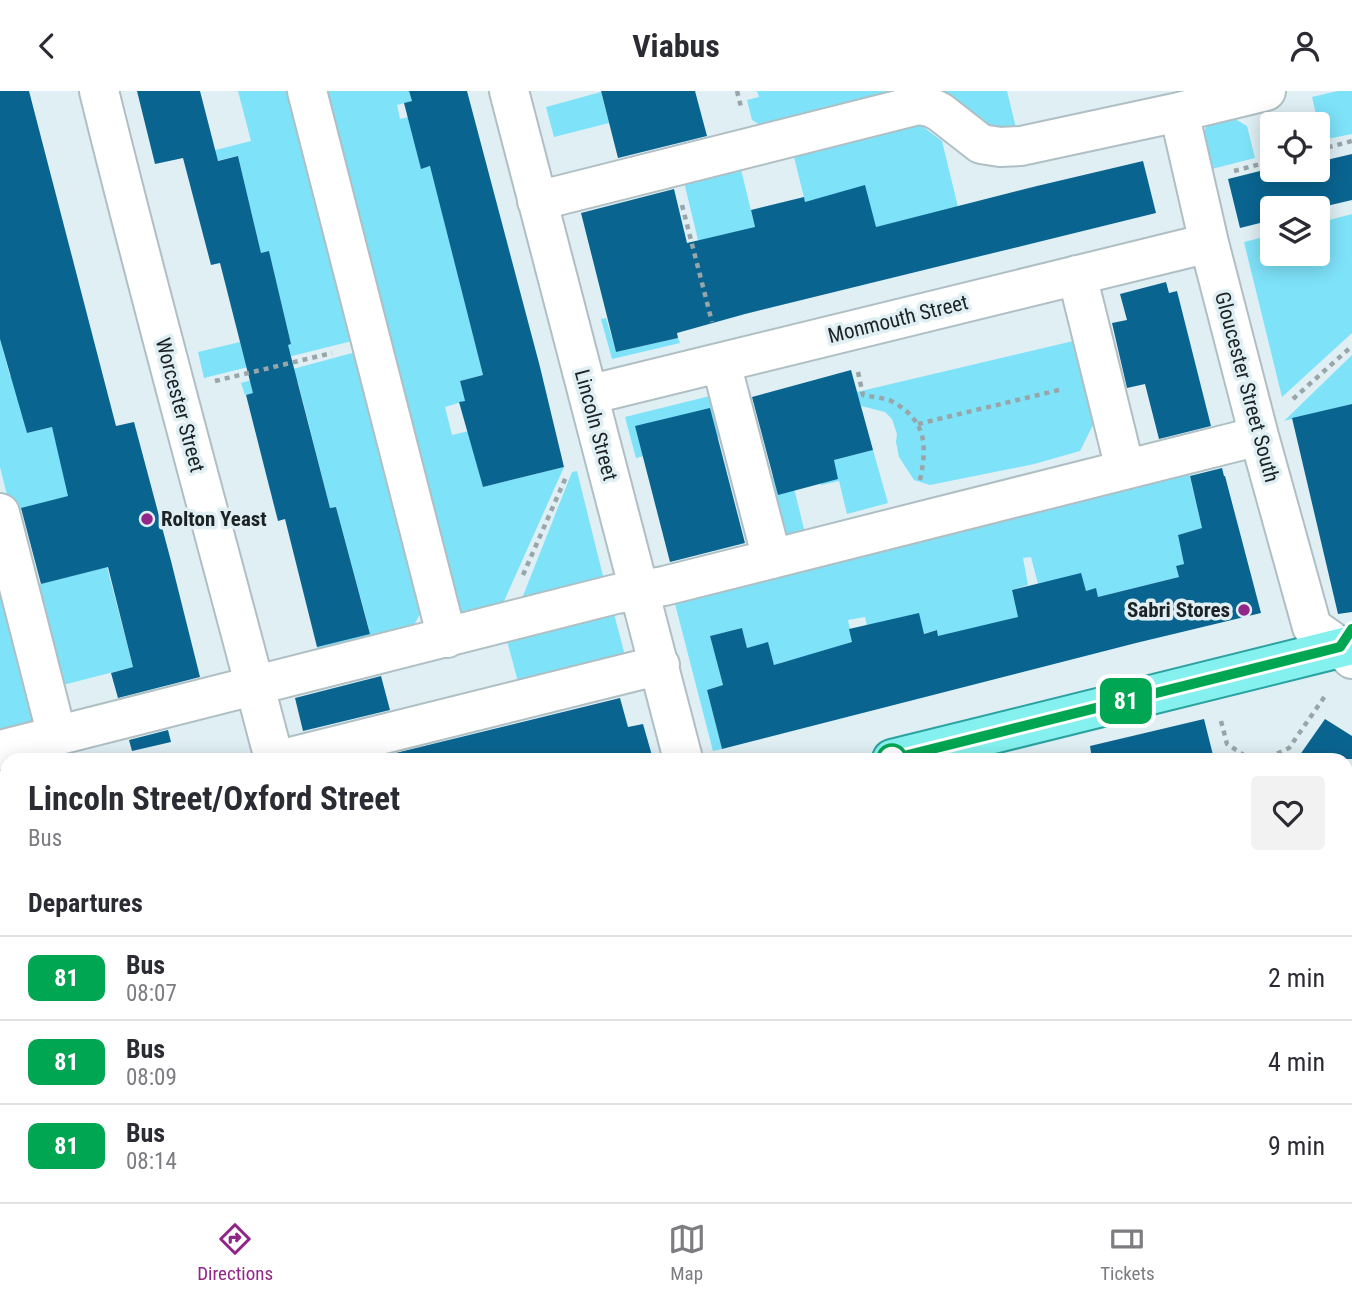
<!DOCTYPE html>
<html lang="en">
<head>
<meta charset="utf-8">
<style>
  :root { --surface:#fff; --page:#f2f2f3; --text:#2b2b33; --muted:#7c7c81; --line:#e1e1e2; --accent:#912588 }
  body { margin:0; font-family:"Roboto Condensed",sans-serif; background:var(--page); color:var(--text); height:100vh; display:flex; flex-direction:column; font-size:26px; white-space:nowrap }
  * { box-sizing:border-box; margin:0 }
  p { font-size:23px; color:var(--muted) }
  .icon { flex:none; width:38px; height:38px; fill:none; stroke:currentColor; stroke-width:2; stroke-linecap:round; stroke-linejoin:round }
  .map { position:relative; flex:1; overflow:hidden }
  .side { position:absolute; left:0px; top:662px; width:1353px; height:450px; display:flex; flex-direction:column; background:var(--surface); border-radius:21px 21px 0 0; box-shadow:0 4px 18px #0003 }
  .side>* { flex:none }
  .badge { padding:0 14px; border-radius:10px; font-size:24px; line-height:46px }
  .tools { position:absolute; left:1260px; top:21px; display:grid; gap:14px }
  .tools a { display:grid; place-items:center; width:70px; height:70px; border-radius:7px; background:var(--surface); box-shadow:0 4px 18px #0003; font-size:35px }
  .map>.badge { position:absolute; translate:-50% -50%; box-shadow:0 0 0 4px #fff }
  h2 { padding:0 28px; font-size:26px; line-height:63px }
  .round { display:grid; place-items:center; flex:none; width:74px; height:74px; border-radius:7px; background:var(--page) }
  .head { display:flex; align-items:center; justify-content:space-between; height:119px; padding:0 28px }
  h1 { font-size:33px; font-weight:700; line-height:52px }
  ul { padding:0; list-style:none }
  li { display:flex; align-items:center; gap:21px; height:84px; padding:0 28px; border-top:2px solid var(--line) }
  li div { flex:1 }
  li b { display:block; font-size:26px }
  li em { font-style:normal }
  li .badge { min-width:77px; font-weight:700; text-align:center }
  header { display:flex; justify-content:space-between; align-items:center; height:91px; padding:0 28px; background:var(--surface); font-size:32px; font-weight:700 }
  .tabs { display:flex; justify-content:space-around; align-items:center; height:98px; border-top:2px solid var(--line); background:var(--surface); font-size:19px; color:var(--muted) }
  .tabs a { display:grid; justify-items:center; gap:4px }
  .tabs .selected { color:var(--accent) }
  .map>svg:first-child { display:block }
  .green { fill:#7ee2f9 }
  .building { fill:#0a6490 }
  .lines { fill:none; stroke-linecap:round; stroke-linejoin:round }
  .minor-casing { stroke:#afbfc3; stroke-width:42 }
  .major-casing { stroke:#2ba2a0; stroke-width:42 }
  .path { stroke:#99a5a9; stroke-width:4.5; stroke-dasharray:5 5; stroke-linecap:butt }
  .minor { stroke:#fff; stroke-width:38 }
  .major { stroke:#85f1ee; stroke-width:38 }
  .line-casing { stroke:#fff; stroke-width:16 }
  .line { stroke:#00a651; stroke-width:10 }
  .poi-dot { fill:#912588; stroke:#dfeff4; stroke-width:2.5 }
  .stop-dot { fill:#fff; stroke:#00a651; stroke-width:3.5 }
  .labels { text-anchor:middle; stroke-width:7; stroke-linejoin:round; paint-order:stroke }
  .street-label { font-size:21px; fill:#1d2325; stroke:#dfeff4 }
  .poi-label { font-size:21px; font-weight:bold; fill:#1d2325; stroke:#dfeff4; text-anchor:start }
</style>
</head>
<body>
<header><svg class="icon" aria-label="back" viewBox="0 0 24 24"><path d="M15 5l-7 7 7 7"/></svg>Viabus<svg class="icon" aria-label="person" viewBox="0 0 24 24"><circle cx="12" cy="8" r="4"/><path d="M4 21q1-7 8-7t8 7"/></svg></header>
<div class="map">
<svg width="1352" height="1111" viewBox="0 0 1352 1111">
  <rect width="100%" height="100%" fill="#dfeff4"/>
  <!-- green -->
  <path class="green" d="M238,0H289L352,250L204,287L198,261L240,251L244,265L291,253L269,161L261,162L238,65L207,72L204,62L251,50Z
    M319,0H409L412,10L397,14L400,28L421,23L416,58L421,77L434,75L445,134L483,284L460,290L465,310L445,316L452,344L494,334L478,378L483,396L564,376L501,517L469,526L451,518Z
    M757,0H919L768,39L752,29L747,9L759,6Z
    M942,0H1007L1017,41L1000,42L942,3Z
    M1338,0H1352V43L1322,49L1312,6Z
    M601,1L609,32L554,46L546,16Z
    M1235,28L1247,35L1255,67L1208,79L1200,46L1207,35Z
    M918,32L942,50L958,116L815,151L794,66L823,59L822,55Z
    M739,70L758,149L726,143L709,147L705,178L684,91Z
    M1352,123V242L1282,306L1244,151L1272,144V163H1318V132Z
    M0,220V248L10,285L37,280L18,308L27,342L52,336L69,405L11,420L0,376Z
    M606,227L616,261L678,247L680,252L612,268L601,228Z
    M1082,248L1100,320L1080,360L1034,373L930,394L914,389L899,366L896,351L897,343L892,328L885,321L861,315L857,301Z
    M356,261L421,521L408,545L320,566L317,555L370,542L336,416L330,417L298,291L245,304L241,292Z
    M1352,264V313L1284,330Z
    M718,303L729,344L636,367L625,326Z
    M873,359L888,412L847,423L839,390L821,394V393L826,371Z
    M767,367L772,385L790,381L806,446L776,453L754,370Z
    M1187,374L1202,437L1178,444L1184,473L1176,475L1179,486L1098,506L1096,498L1086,500L1038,493L1031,466L1023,467L1028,494L1012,499L1018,526L939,547L937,539L872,556L865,526L848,529L857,571L799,567L780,572L784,590L779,592L768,552L747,557L742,537L710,545L723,594L707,599L722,658L713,660L674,509Z
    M577,380L604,489L521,510L572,381Z
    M0,470L40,622L27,636L0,643Z
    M107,476L133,576L59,595L33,495Z
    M613,519L627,572L520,598L506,546Z
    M1347,714L1352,717V739L1349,743L1352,745V863L1346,859V716Z
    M839,1104H915L910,1111H835Z"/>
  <!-- building -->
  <path class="building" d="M0,0H29L116,335L134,331L171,470L200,586L118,607L111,582L133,576L108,476L41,493L21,417L68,405L52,336L27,342L0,248Z
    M137,0H200L218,70L238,65L261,162L269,160L291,253L288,254L330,417L336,416L370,543L317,556L285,428L278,430L266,383L246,304L253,302L220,172L211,174L183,67L155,73Z
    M409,0H467L540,276L564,376L483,396L459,311L465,310L460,290L483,284L430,75L421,78L404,12L412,10Z
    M601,0H695L707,45L618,67Z
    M1352,63V109L1318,117H1272V129L1240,137L1228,88L1264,79H1318V71Z
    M1143,70L1156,122L745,223L677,242L678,247L616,261L581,122L674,98L687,152L755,136L751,119L804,106L805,111L865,94L876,136L1037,95Z
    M1166,191L1169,202L1177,200L1211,335L1159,348L1145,293L1127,297L1112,232L1127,229L1120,203Z
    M851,279L873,359L834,369L838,388L778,404L752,306Z
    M1352,313V521L1338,523L1292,327Z
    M710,317L745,452L670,471L635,335Z
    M1222,377L1224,385H1225L1261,522L1136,552L722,658L707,599L723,594L710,545L742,537L747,557L768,551L774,574L852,551L849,538L919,522L924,543L937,539L938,545L1018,526L1012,499L1081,482L1086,500L1096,497L1098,506L1179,486L1176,475L1184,473L1178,444L1202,437L1190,385Z
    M381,585L390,619L303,640L295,607Z
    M620,607L628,636L643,633L653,668H371Z
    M1204,628L1214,668H1092L1090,655Z
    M1325,628L1352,645V668H1297Z
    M168,639L171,651L132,660L129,649Z"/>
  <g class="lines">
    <!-- minor casing -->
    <g class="minor-casing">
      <path id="minor" d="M99,0C154,224 216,446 274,668
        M307,0L447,547
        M509,0L683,668
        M1179,21L1209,152L1259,345L1312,536L1340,556L1352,568
        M537,110L918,14L930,16L940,21L981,53L1000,56L1021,55L1179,21L1266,0
        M1077,184L1125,378
        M721,272L772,468
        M588,304L1209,152
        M0,422L57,645
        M0,659L616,503L664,495L1259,345
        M283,668L660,574
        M1346,875L1352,879
        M0,948L7,960
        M211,1104L221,1111
        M979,1104L989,1111
        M1259,1104L1269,1111
        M428,1111L433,1104
        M945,1111L950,1104"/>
    </g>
    <!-- major casing -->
    <g class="major-casing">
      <path id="major" d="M892,668L1352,554
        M0,892L7,891"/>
    </g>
    <!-- path -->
    <path class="path" d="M737,0L741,16
      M1318,59L1352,50
      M1234,80L1272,70
      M682,114L712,231
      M858,281L863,304C873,306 887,307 895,312C927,331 927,356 920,389
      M215,290L332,262
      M1293,308L1352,255
      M918,333L1059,299L1064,300
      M523,484L566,386
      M1221,630L1227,653L1250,668
      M1269,668L1272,665L1289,657L1325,605
      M631,1111L637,1104
      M731,1111L735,1104"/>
    <!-- minor -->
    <use href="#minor" class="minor"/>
    <!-- major -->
    <use href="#major" class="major"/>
  </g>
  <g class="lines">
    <!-- line casing -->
    <g class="line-casing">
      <path id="line" d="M892,668L1340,556L1352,538"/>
    </g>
    <!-- line -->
    <use href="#line" class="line"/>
  </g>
  <!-- markers -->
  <g class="poi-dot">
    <circle cx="147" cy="428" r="7"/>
    <circle cx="1244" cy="519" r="7"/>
  </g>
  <circle class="stop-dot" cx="892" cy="668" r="14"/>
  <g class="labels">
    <!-- street labels -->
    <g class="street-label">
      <text transform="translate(898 228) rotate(-14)" y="7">Monmouth Street</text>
      <text transform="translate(1247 296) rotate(75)" y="7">Gloucester Street South</text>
      <text transform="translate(180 314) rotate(75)" y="7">Worcester Street</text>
      <text transform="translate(596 334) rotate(75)" y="7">Lincoln Street</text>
    </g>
    <!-- poi labels -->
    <g class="poi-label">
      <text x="161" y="435">Rolton Yeast</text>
      <text x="1230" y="526" text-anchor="end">Sabri Stores</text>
    </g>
  </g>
</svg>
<div class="tools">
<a><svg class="icon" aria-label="locate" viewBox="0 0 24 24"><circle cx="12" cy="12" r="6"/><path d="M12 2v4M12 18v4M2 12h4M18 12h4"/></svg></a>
<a><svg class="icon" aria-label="layers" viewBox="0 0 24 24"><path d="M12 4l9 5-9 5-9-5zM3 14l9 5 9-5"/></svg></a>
</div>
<b class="badge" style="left:1126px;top:610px;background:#00a651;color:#fff">81</b>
<section class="side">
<div class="head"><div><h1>Lincoln Street/Oxford Street</h1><p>Bus</p></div><a class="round"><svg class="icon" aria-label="heart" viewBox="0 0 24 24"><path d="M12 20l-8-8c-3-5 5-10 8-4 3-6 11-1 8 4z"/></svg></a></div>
<h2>Departures</h2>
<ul>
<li><span class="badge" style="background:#00a651;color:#fff">81</span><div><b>Bus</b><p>08:07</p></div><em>2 min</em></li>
<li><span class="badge" style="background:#00a651;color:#fff">81</span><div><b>Bus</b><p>08:09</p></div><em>4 min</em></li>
<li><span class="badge" style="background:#00a651;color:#fff">81</span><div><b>Bus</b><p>08:14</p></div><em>9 min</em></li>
</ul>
</section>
</div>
<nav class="tabs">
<a class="selected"><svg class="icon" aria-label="directions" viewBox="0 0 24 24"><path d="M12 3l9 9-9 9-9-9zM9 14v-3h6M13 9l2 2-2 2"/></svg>Directions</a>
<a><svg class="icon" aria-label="map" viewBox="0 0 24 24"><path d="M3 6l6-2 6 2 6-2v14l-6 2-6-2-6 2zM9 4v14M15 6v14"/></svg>Map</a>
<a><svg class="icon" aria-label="tickets" viewBox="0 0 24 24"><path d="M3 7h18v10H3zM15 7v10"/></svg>Tickets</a>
</nav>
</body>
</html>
